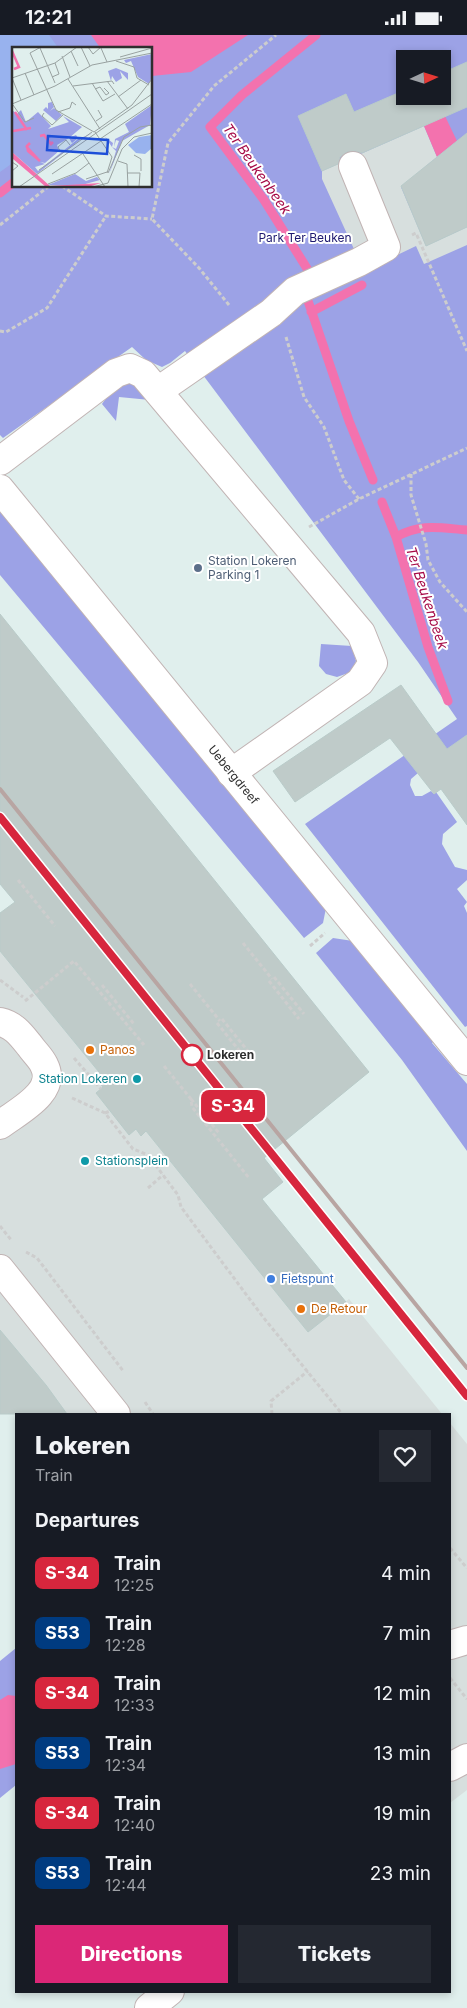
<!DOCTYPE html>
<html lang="en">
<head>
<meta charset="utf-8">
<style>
  :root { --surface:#171b24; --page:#242831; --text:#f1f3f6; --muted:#9ea1a6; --accent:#db2777 }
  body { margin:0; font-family:Inter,sans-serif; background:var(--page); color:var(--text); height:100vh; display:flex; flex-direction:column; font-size:19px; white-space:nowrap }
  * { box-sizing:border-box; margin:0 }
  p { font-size:16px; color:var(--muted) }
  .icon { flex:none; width:28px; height:28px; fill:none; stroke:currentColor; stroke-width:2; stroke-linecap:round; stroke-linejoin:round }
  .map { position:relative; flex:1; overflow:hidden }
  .side { position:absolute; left:15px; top:1378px; width:436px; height:580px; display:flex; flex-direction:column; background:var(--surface); border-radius:0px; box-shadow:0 2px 8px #0003 }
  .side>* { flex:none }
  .badge { padding:0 10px; border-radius:8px; font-size:18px; line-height:32px }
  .needle { width:32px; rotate:86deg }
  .tools { position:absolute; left:396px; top:15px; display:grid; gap:10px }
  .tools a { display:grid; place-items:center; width:55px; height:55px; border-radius:0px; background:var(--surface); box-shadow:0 2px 8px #0003; font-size:25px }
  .map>.badge { position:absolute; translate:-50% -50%; box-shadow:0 0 0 2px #fff }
  h2 { padding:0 20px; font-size:19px; line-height:45px }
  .round { display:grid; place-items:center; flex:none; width:52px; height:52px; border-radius:0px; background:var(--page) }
  .head { display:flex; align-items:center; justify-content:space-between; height:85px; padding:0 20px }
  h1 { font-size:24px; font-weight:800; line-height:38px }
  .cta { display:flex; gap:10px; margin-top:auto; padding:10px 20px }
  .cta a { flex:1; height:58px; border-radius:0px; background:var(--accent); color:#fff; font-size:20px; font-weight:800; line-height:58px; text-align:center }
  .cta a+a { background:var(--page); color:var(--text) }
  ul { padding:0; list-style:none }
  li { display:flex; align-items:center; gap:15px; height:60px; padding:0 20px }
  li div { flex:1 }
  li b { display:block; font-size:19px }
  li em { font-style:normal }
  li .badge { min-width:55px; font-weight:700; text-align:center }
  .status { display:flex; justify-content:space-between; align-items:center; height:35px; padding:0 25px; background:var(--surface); direction:ltr }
  .status svg { height:14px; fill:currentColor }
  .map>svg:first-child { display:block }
  .green { fill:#9ca2e6; fill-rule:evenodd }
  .pitch { fill:#98b2ee }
  .plaza { fill:#d7dfde }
  .water { fill:#f372ae }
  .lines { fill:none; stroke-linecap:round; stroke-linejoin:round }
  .stream { stroke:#f372ae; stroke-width:9 }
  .building { fill:#bfcbc9; stroke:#b9cbc9 }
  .minor-casing { stroke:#c1b4b4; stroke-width:30 }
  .path { stroke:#cdcdcd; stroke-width:3; stroke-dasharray:4 2.5; stroke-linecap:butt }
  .minor { stroke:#fff; stroke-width:28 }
  .rail { stroke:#b8a5a2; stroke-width:4 }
  .line-casing { stroke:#fff; stroke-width:11 }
  .line { stroke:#d7263d; stroke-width:8 }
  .service-dot { fill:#5c6f8a; stroke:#fff; stroke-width:2 }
  .food-dot { fill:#e8710a; stroke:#fff; stroke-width:2 }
  .stop-dot { fill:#fff; stroke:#d7263d; stroke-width:2.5 }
  .culture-dot { fill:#0f9aa8; stroke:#fff; stroke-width:2 }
  .shop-dot { fill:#3f7fe0; stroke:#fff; stroke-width:2 }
  .labels { text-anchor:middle; stroke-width:4; stroke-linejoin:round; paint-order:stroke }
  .park-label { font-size:12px; fill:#1e196f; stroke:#fff }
  .service-label { font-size:12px; fill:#4e5e75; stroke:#fff; text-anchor:start }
  .street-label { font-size:12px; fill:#2e2e2e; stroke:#fff }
  .food-label { font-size:12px; fill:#c56008; stroke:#fff; text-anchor:start }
  .stop-label { font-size:12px; font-weight:bold; fill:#2e2e2e; stroke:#fff; text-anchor:start }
  .culture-label { font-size:12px; fill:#0d838f; stroke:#fff; text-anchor:end }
  .shop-label { font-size:12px; fill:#366cbe; stroke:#fff; text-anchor:start }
  .water-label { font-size:14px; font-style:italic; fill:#a60a47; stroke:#fff }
  .inset-river { fill:none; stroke:#f372ae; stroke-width:2.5 }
  .inset-road { fill:none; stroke:#99a2a1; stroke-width:1 }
  .view { fill:#1d4ed8; fill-opacity:0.15; stroke:#1d4ed8; stroke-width:2.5 }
  .inset-edge { fill:none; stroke:#2e2e2e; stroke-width:2.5 }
</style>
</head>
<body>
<div class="status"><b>12:21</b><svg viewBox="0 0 49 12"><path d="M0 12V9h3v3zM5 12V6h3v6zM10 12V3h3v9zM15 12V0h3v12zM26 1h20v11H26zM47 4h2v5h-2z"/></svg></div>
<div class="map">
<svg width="467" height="1973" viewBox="0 0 467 1973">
  <rect width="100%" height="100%" fill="#e0efed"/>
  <!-- green -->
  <path class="green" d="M0,0H467V700L418,738L411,744L410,750L415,761H422L431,756L434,759L436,757L457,787L443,799L442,809L455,832L467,835V845L457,854L467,867L464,871L467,878V991L465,992L305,789L457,684L418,627L185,316L170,328L162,332L146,325L132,312L3,403L0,400ZM14,14H151V151H14ZM405,24H442V61H405Z
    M133,345L150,365L119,362L116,386L102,369C110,357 119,348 133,345Z
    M0,476L326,873L323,888L304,903L0,540Z
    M321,609L352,611L356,626L351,637L337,642L326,639L319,631Z
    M333,903L353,906L434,1006L432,1008L467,1049V1116L402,1025L316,918Z
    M16,1613V1750L0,1763V1626Z"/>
  <!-- pitch -->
  <path class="pitch" d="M0,0H49L59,14H14V127L0,137Z"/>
  <!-- plaza -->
  <path class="plaza" d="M424,91L437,122L401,152L426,211L467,192V210L424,229L416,211L364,236L322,144V136Z
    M0,916L103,1042L98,1046L103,1052L96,1058L129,1099L136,1094L142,1100L146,1096L308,1297L349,1264L442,1379H67L0,1295Z
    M450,1388L467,1409V1755L450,1768Z"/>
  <!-- water -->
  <path class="water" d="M91,0H248L191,37L152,41L151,14H101Z
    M445,81L457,106L437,122L424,91Z
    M8,1660L16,1661V1729L0,1734V1665Z"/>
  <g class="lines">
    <!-- stream -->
    <path class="stream" d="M0,158L14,147
      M308,235L264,165L210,92L242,60L316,0
      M307,263L349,386L373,445
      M311,277L362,250
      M382,467L396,502L428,612L448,666
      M396,502C421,488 440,493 467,495"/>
  </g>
  <!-- building -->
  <path class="building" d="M467,27V72L362,118L355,116L347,117L340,122L338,129L322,136L298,81L346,59L354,77L405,55V61H442V38Z
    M467,98V192L426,211L401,151Z
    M0,579L369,1037L264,1123L283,1147L262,1164L346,1267L308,1297L146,1096L141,1101L136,1094L129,1100L96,1058L103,1052L98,1046L103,1042L0,916V878L15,867L0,849Z
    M401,650L447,714L467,700V790L441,754L434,759L390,703L295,767L273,736Z
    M0,1295L46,1350L67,1379H0Z"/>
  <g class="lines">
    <!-- minor casing -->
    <g class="minor-casing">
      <g id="minor">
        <path d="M158,356L271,278L295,256L359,227L386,212L353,131"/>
        <path d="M0,426L116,338L130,333L143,339L361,598L373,628L360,647L231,738"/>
        <path id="s1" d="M0,454L467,1026"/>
        <path d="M0,987C14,990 21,1000 30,1011C34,1017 41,1023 44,1030C58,1057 18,1076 0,1090"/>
        <path d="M0,1234L116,1379"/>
        <path d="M450,1610L467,1605"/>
        <path d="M450,1732L467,1723"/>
        <path d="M149,1973L170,1956"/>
      </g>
    </g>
    <!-- path -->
    <path class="path" d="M62,151L106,181L152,184
      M0,190L49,151
      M412,200L416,198L467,316
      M229,270L199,233L152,184L168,108L214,51L276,0
      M0,296L6,297L47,273L106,181
      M286,302L304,362L324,392L344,445L359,464
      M411,439V460L426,509L428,525L440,547L467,577
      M309,492L359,464L467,413
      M18,845L55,891
      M243,908L272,944
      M310,911L325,898
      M274,942L304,979
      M0,945L23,962
      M269,946L299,984
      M190,949L220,986
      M102,950L134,989
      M25,966L74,926L144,1010
      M222,984L251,1020
      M217,988L246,1024
      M74,1023L101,1054
      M164,1031L191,1064L192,1072L249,1143
      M72,1063L105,1078L133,1114L148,1120L178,1160L181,1172L263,1282L342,1379
      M191,1064L219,1098
      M105,1078L110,1076
      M148,1153L163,1140
      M0,1191L12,1206
      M26,1217L37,1223L124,1337
      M145,1367L153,1379
      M272,1379L271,1366L308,1336
      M450,1513L467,1533
      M450,1643L467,1664"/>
    <!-- minor -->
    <use href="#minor" class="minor"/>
    <!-- rail -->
    <path class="rail" d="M0,754L467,1333
      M0,782L467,1361"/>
  </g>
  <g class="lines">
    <!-- line casing -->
    <g class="line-casing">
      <path id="line" d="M0,782L467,1361"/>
    </g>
    <!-- line -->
    <use href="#line" class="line"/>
  </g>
  <!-- markers -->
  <circle class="service-dot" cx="198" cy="533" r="5"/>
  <g class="food-dot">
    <circle cx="90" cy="1015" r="5"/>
    <circle cx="301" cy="1274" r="5"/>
  </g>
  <circle class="stop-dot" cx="192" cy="1020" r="10"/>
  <g class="culture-dot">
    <circle cx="137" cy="1044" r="5"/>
    <circle cx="85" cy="1126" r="5"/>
  </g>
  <circle class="shop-dot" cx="271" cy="1244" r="5"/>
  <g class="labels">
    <!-- park labels -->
    <g class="park-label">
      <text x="305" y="207">Park Ter Beuken</text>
    </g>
    <!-- service labels -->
    <g class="service-label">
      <text x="208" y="530">Station Lokeren<tspan x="208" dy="14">Parking 1</tspan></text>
    </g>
    <!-- street labels -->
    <g class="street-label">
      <text dy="4" stroke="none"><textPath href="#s1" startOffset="369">Uebergdreef</textPath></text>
    </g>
    <!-- food labels -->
    <g class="food-label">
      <text x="100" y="1019">Panos</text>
      <text x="311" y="1278">De Retour</text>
    </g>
    <!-- stop labels -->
    <g class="stop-label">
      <text x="207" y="1024">Lokeren</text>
    </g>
    <!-- culture labels -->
    <g class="culture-label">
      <text x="127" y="1048">Station Lokeren</text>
      <text x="95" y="1130" text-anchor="start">Stationsplein</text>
    </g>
    <!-- shop labels -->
    <g class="shop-label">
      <text x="281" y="1248">Fietspunt</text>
    </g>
    <!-- water labels -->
    <g class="water-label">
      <text transform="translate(257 134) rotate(55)" y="5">Ter Beukenbeek</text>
      <text transform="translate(427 563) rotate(72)" y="5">Ter Beukenbeek</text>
    </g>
  </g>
  <!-- overview -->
  <g transform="translate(12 12)">
    <rect width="140" height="140" fill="#e0efed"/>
    <path d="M140,7V30L137,37L126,30L119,14L114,16L112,13ZM104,21L116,26V33L108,24L110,31L104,35L100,29L99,34L96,24ZM40,55L42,60L38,64L42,61L50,68L36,82L57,75L51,69L70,80L57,91L64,88L66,91L60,96L57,91L45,98L47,104L33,116L28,115L33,117L23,120L26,124L66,92L81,86L69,92L25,127L0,105V63L5,67L9,63L14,75L26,65L39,79L44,74L31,63L34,60L36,62V56ZM140,58L138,78L110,94L97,127L104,104L100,100L93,90L101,96L100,100L104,102L107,94L104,93L102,100L103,92L117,85L113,77ZM63,127L74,134L85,130L88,133L66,139L36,138Z" fill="#9ca2e6"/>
    <path d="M140,88V101L133,107L124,106L116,98L127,90Z" fill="#98b2ee"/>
    <path d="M0,105L38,139L89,136L76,140H34L1,112Z" fill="#f372ae"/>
    <path class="inset-river" d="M0,4L7,20L2,22M3,65L15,83M1,84L19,81M28,89L32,88L39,97L41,95M18,96L15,99L16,104L28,114M14,99L26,112"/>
    <path class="inset-road" d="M29,0L18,6L44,63L82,85M69,0L78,19M76,0L81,7L89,0M28,1L43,36M89,1L95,15M59,4L66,19M50,9L58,30M108,10L140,1M104,14L122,20L125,31L137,38M13,26L22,48M40,30L47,27L43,16M0,31L43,16L65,0M0,31L9,53M56,32L88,82M95,34L116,62M80,36L91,54L103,47M61,39L100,34L102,37M83,42L88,40L94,48L97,46L92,41M106,50L129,33M0,57L43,39L80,18L140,6M1,58L13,75L22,71M46,65L58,61L60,55L64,58M32,66L30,69L40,78L51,68M84,74L90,70L86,63M82,85L120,58L140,32M83,85L100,110L95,126M88,92L140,57M110,102L122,90L140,86M48,104L46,100L54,93L58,98M71,107L93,140M122,108L129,112V124M106,114L115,117L116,140M0,115L6,119L0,124M27,123L80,85M96,126L112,90L128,80L140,78M115,126H128L127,140M40,127L89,94M74,132L95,125M96,136L110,102M36,137L64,126L77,116M7,140L140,47M81,140L96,136"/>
    <path class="view" d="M36,89L96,93L95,107L35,103Z"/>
    <rect width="140" height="140" class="inset-edge"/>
  </g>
</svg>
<div class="tools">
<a><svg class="needle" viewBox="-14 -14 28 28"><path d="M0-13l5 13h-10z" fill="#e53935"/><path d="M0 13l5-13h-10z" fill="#9ea1a6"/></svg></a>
</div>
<b class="badge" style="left:233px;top:1071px;background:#d7263d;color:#fff">S-34</b>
<section class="side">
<div class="head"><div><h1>Lokeren</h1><p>Train</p></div><a class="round"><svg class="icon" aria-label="heart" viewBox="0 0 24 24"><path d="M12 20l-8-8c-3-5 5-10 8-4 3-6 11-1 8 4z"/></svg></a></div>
<h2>Departures</h2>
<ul>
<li><span class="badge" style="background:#d7263d;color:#fff">S-34</span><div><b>Train</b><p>12:25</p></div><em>4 min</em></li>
<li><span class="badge" style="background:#003b80;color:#fff">S53</span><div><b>Train</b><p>12:28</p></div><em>7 min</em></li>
<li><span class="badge" style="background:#d7263d;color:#fff">S-34</span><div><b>Train</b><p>12:33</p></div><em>12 min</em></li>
<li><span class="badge" style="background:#003b80;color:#fff">S53</span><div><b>Train</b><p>12:34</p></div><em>13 min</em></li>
<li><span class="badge" style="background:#d7263d;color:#fff">S-34</span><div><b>Train</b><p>12:40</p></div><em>19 min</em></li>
<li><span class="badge" style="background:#003b80;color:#fff">S53</span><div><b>Train</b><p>12:44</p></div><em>23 min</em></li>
</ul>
<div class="cta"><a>Directions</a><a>Tickets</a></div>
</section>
</div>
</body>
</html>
